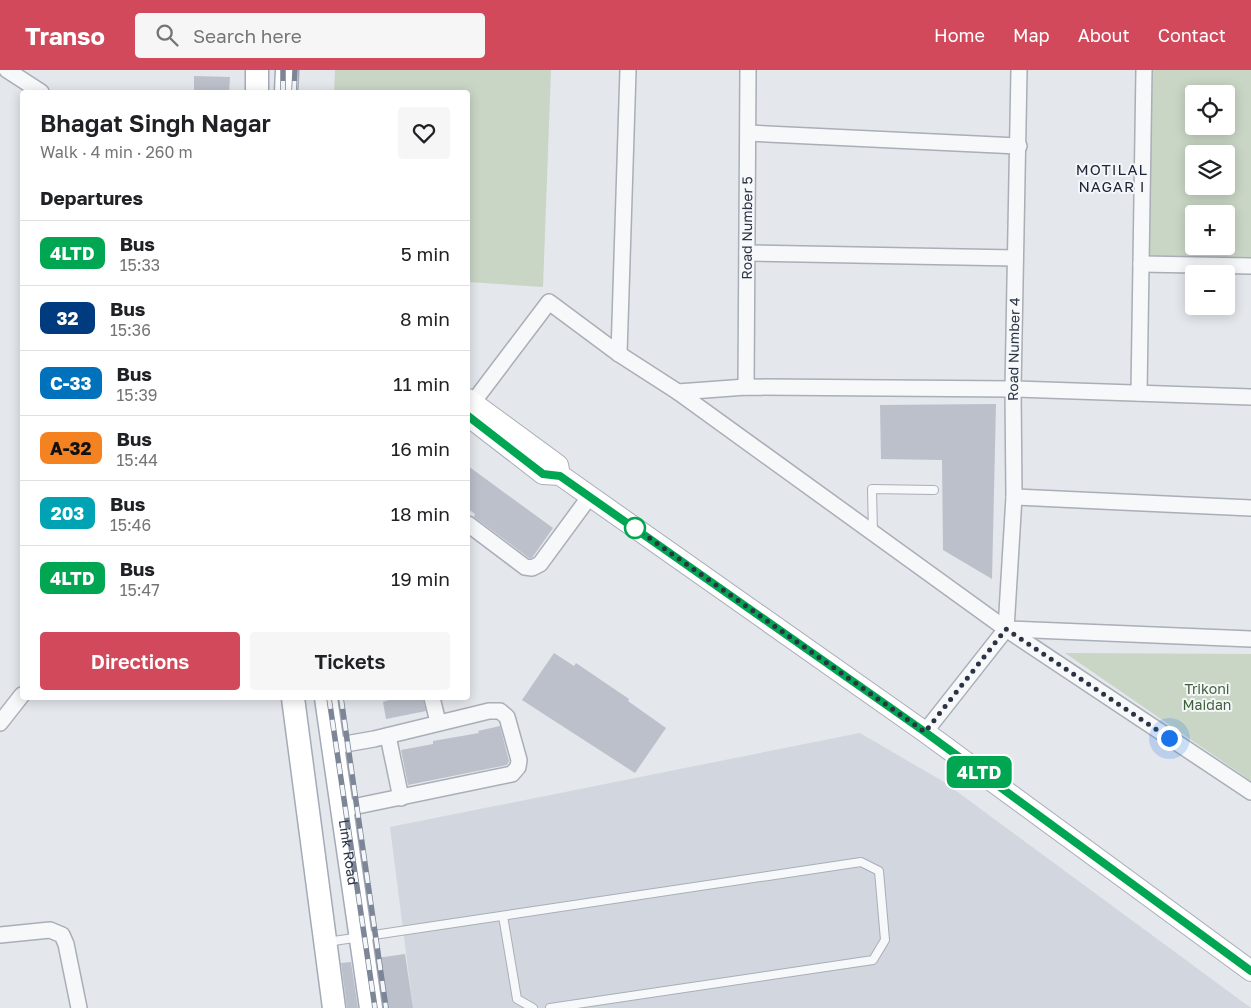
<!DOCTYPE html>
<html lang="en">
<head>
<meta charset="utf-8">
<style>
  :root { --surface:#fff; --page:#f6f6f6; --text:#202124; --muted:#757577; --line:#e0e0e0; --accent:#d1495b }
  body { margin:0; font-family:"Golos Text",sans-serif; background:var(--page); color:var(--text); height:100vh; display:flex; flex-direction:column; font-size:19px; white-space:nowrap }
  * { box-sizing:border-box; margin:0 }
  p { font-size:16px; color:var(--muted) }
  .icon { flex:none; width:28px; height:28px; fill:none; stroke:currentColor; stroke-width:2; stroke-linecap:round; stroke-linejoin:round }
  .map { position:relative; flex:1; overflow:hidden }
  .panel { position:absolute; left:20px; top:20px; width:450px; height:610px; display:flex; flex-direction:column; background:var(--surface); border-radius:5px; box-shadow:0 2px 12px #0003 }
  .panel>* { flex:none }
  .badge { padding:0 10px; border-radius:8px; font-size:18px; line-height:32px }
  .fabs { position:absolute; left:1185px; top:15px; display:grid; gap:10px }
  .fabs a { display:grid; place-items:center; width:50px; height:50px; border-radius:5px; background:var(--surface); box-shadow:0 2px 12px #0003; font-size:25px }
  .you { position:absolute; width:25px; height:25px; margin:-12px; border:4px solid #fff; border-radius:50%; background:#1a73e8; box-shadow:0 0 0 8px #1a73e833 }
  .map>.badge { position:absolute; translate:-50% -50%; box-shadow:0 0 0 2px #fff }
  h2 { padding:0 20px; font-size:19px; line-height:45px }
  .round { display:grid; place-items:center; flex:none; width:52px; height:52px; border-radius:5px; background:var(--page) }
  .summary { display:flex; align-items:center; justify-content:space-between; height:85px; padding:0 20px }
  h1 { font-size:24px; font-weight:600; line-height:38px }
  .action { display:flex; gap:10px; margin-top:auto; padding:10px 20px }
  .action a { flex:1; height:58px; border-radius:5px; background:var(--accent); color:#fff; font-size:20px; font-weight:600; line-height:58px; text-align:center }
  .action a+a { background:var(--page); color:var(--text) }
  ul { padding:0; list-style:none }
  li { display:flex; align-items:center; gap:15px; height:65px; padding:0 20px; border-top:1px solid var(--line) }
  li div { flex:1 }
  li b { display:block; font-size:19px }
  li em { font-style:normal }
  li .badge { min-width:55px; font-weight:700; text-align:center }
  header { display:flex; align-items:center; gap:30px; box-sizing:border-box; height:70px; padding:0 25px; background:var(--accent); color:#fff }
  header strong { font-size:24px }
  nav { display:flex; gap:28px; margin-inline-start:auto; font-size:18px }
  .search { width:350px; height:45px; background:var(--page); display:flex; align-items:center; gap:12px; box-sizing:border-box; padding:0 18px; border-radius:5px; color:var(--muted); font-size:19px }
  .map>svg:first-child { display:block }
  .built { fill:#d2d6de }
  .green { fill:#c9d6c5; fill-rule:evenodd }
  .building { fill:#bbc0ca }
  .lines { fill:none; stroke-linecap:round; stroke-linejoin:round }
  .lane-casing { stroke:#a9aeb7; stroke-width:10 }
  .street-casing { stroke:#a9aeb7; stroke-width:18 }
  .secondary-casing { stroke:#a9aeb7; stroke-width:22 }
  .primary-casing { stroke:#a3abb8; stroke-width:25 }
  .lane { stroke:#f7f8fa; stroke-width:8 }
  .street { stroke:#f7f8fa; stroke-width:15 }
  .secondary { stroke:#fff; stroke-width:20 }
  .primary { stroke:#fff; stroke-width:22 }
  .rail-casing { stroke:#7d8696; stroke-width:5.5 }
  .rail { stroke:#f4f6f9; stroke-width:4; stroke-dasharray:11; stroke-linecap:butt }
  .line-casing { stroke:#fff; stroke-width:11 }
  .line { stroke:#00a651; stroke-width:8 }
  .walk { stroke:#2b3445; stroke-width:5; stroke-dasharray:0 9 }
  .stop-dot { fill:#fff; stroke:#00a651; stroke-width:2.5 }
  .labels { text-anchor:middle; stroke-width:4; stroke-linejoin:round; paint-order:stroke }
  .street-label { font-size:14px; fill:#2b3445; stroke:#f4f6f9 }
  .park-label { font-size:14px; fill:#3f6138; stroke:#f4f6f9 }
  .neighbourhood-label { font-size:15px; letter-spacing:1px; fill:#1d2536; stroke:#f4f6f9 }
</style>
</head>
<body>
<header>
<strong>Transo</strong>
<div class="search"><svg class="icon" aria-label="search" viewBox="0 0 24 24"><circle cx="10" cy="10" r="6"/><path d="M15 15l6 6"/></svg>Search here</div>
<nav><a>Home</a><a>Map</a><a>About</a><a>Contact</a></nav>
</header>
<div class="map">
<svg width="1251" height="938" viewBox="0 0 1251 938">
  <rect width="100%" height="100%" fill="#e4e7ec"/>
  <!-- built -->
  <path class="built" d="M860,663L944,712L1251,938H413L390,757Z"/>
  <!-- green -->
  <path class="green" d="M335,0H551L543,217L468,212V22H334Z
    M1144,0H1251V190L1141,189ZM1194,24H1226V56H1194ZM1194,84H1226V116H1194ZM1194,144H1226V176H1194Z
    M1065,583L1251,584V711Z"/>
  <!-- building -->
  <path class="building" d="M194,6L230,7L229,22H194Z
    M996,334L992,509L943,480L942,390L881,389L880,335Z
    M468,396L553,458L532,488H529L474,447L475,444L468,439Z
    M554,583L574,596L576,593L629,629L628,631L666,658L635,703L522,630Z
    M388,628H423L426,641L386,649L383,632L389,630Z
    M500,656L509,691L507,695L408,715L401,680L433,674V671L479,663L478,661Z
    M405,884L413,938H384L377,888Z
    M351,892L358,938H347L341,893Z"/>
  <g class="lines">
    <!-- lane casing -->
    <g class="lane-casing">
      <path id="lane" d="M873,463L872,419L934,420
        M503,846L517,929L533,938
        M327,872L861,792L879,801L885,870L873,890L550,938"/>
    </g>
    <!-- street casing -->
    <g class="street-casing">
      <g id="street">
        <path d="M7,0L41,22"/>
        <path d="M748,63L1019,76"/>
        <path d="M747,183L1015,188"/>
        <path d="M1141,194L1251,196"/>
        <path d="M619,284L628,0"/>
        <path id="s1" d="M746,317L748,0"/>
        <path d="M678,322L746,317L1013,319L1251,327"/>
        <path d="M1139,323L1144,0"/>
        <path d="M468,339L549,232L619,284L678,322L1006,559L1251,722"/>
        <path d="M1014,427L1251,438"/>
        <path d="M468,454L525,497L532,498L540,494L590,426"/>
        <path id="s2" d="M1006,559L1014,427L1013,319L1019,0"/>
        <path d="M1008,559L1251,569"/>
        <path d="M432,628L438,652"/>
        <path d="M0,653L22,625"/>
        <path d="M925,662L1006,559"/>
        <path d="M388,666L401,728"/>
        <path d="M334,676L374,669L489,641H500L507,647L519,690L518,697L512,704L343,739"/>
        <path d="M0,865L50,860L62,865L66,874L79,938"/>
      </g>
    </g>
    <!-- secondary casing -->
    <g class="secondary-casing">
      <path id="secondary" d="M468,329L558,395L560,405
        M468,346L543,404L560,405L925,662L1251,901"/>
    </g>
    <!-- primary casing -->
    <g class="primary-casing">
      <g id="primary">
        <path d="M257,22V0"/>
        <path d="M286,22L287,0"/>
        <path d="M293,628L334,938"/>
        <path id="s3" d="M326,628L371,938"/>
      </g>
    </g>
    <!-- lane -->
    <use href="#lane" class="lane"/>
    <!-- street -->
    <use href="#street" class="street"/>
    <!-- secondary -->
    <use href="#secondary" class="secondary"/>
    <!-- primary -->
    <use href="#primary" class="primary"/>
    <!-- rail casing -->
    <g class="rail-casing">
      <path id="rail" d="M283,22V0
        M294,22L295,0
        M329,628L375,938
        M341,628L386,938"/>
    </g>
    <!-- rail -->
    <use href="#rail" class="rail"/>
  </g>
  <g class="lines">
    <!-- line casing -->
    <g class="line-casing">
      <path id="line" d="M468,346L543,404L560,406L925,662L1251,901"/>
    </g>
    <!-- line -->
    <use href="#line" class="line"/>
    <!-- walk -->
    <path class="walk" d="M635,458L925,662L1006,559L1169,668"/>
  </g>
  <!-- markers -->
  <circle class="stop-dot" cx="635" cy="458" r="10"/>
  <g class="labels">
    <!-- street labels -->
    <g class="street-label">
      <text dy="5" stroke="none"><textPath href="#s1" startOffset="159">Road Number 5</textPath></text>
      <text dy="5" stroke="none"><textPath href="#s2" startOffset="280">Road Number 4</textPath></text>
      <text dy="5" stroke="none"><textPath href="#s3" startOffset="156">Link Road</textPath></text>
    </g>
    <!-- park labels -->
    <g class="park-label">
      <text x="1207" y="624">Trikoni<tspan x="1207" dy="16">Maidan</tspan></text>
    </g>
    <!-- neighbourhood labels -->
    <g class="neighbourhood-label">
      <text x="1112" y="105">MOTILAL<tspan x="1112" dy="17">NAGAR I</tspan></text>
    </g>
  </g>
</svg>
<div class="fabs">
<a><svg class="icon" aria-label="locate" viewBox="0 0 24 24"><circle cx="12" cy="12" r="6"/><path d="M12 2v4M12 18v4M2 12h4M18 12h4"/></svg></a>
<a><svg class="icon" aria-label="layers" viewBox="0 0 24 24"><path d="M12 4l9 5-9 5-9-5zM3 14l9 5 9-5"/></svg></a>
<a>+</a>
<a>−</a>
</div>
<div class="you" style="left:1169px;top:668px"></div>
<b class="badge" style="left:979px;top:702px;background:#00a651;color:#fff">4LTD</b>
<section class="panel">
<div class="summary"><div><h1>Bhagat Singh Nagar</h1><p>Walk · 4 min · 260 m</p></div><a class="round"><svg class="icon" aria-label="heart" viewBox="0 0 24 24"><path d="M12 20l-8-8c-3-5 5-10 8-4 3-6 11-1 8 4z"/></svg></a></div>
<h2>Departures</h2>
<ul>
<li><span class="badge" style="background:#00a651;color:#fff">4LTD</span><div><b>Bus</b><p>15:33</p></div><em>5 min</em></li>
<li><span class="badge" style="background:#003b80;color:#fff">32</span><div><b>Bus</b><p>15:36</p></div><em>8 min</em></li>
<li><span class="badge" style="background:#0072bc;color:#fff">C-33</span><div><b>Bus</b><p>15:39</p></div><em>11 min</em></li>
<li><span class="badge" style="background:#f58220;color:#111">A-32</span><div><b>Bus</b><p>15:44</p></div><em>16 min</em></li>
<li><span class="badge" style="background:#00a3b4;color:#fff">203</span><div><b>Bus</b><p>15:46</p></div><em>18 min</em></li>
<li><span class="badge" style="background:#00a651;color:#fff">4LTD</span><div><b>Bus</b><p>15:47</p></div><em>19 min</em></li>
</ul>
<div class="action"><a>Directions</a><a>Tickets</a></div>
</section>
</div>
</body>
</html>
